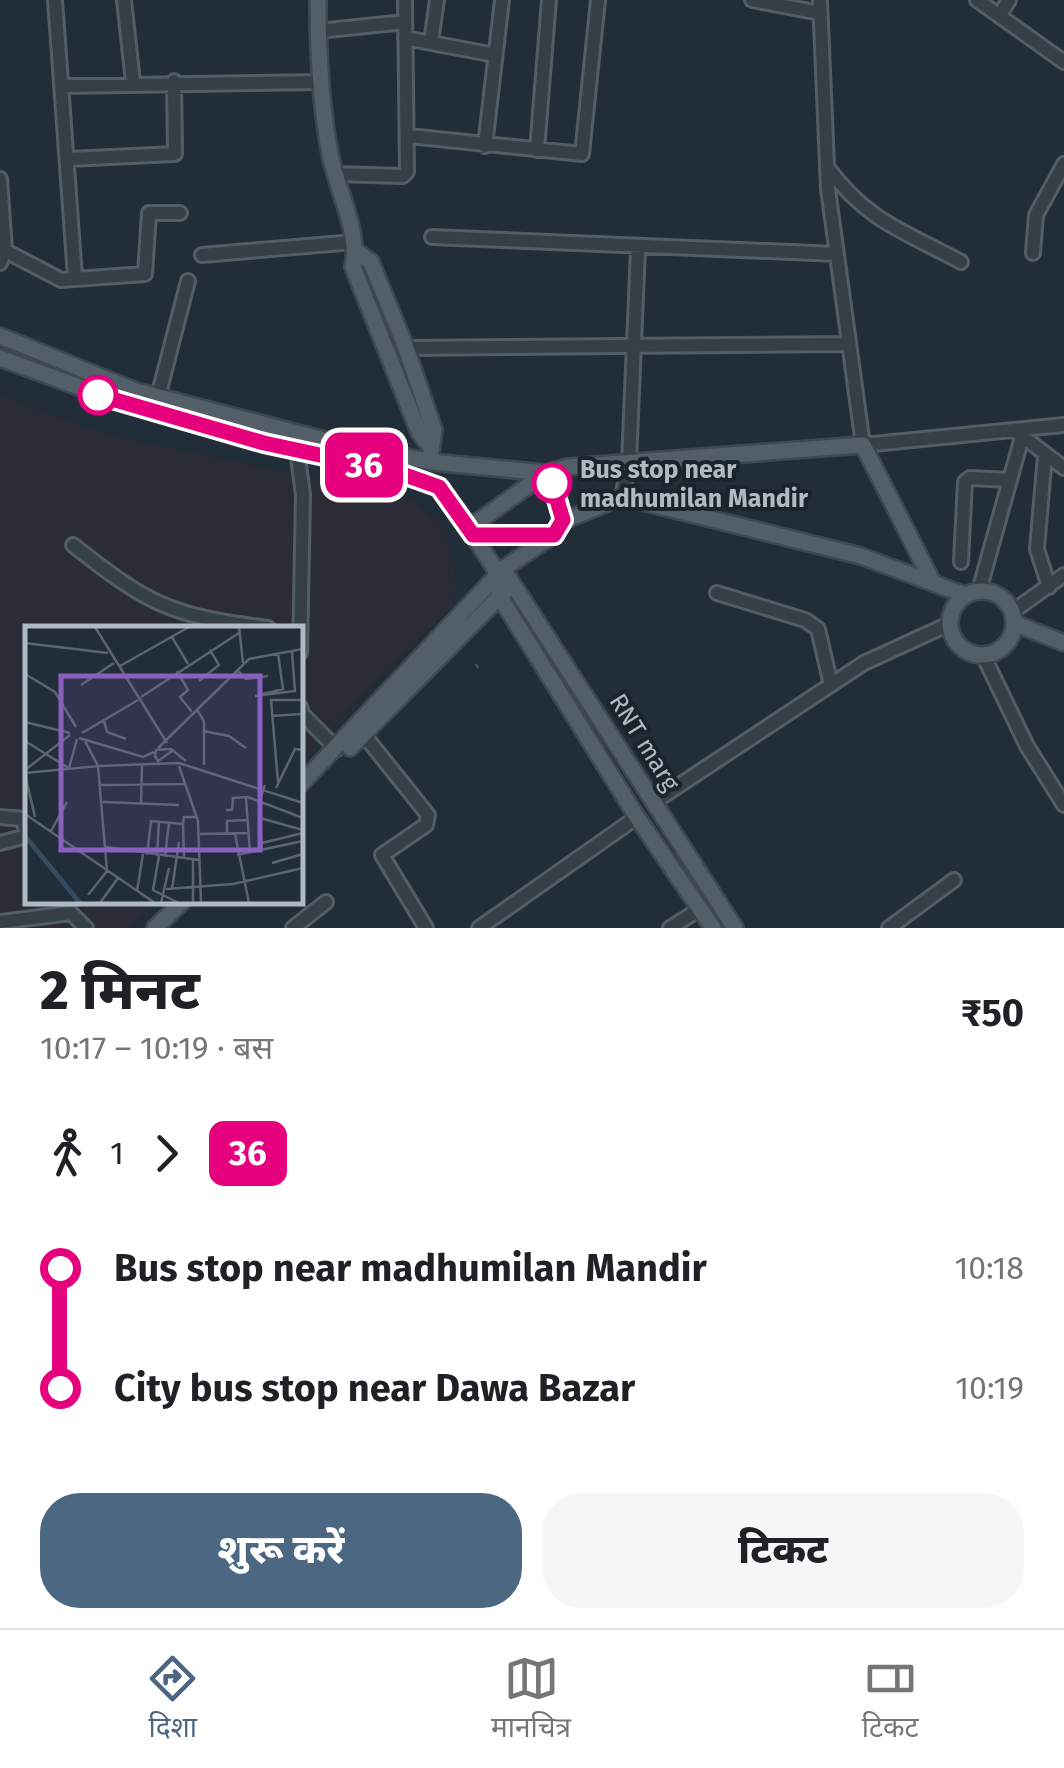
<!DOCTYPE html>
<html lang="hi">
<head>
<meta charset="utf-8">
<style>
  :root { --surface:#fff; --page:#f6f6f6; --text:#202124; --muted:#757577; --line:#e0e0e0; --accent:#4c6782 }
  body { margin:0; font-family:"Fira Sans","Noto Sans Devanagari",sans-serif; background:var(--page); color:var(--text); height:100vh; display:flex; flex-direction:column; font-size:38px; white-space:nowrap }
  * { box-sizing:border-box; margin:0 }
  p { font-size:32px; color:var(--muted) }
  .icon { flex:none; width:55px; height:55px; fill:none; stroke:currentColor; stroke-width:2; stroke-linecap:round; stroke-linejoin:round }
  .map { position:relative; height:928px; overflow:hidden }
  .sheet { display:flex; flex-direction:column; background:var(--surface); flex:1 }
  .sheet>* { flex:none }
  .badge { padding:0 20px; border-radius:15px; font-size:35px; line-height:65px }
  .map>.badge { position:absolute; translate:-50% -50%; box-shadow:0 0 0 5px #fff }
  .legs { display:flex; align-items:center; gap:15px; height:110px; padding:0 40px; font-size:32px }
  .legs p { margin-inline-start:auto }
  .head { display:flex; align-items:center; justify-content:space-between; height:170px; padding:0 40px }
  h1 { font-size:55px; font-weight:800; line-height:75px }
  .button { display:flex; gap:20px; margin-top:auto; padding:20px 40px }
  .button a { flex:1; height:115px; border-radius:40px; background:var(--accent); color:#fff; font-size:40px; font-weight:800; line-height:115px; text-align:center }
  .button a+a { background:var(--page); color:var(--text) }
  ul { padding:0 40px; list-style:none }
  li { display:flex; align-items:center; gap:35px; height:120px; font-size:38px }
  li i { display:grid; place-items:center; width:15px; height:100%; margin:0 12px; background:currentColor }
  li i::after { content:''; width:25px; height:25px; margin:-12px; border:8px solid; border-radius:50%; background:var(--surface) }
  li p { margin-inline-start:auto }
  li:first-child i { background:linear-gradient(#0000 50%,currentColor 0) }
  li:last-child i { background:linear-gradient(currentColor 50%,#0000 0) }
  .dock { display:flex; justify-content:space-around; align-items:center; height:140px; border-top:2px solid var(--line); background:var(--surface); font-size:28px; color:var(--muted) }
  .dock a { display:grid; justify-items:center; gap:5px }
  .dock .active { color:var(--accent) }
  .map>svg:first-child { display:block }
  .medical { fill:#2c2c39 }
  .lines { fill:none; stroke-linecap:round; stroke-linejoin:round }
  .minor-casing { stroke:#525d66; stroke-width:18 }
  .major-casing { stroke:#3e4852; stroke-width:20 }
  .path { stroke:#405555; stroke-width:2.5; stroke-dasharray:8 8; stroke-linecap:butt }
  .minor { stroke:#343f48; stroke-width:12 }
  .major { stroke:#525e68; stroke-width:15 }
  .line-1-casing { stroke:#fff; stroke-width:22 }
  .line-1 { stroke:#e6007e; stroke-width:15 }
  .stop-1-dot { fill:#fff; stroke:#e6007e; stroke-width:5 }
  .labels { text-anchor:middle; stroke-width:8; stroke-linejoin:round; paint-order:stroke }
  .stop-label { font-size:25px; font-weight:bold; fill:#afbac5; stroke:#1a242d; text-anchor:start }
  .street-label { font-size:25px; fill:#afbac5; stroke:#1a242d }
  .inset-river { fill:none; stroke:#354b5f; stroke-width:5 }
  .inset-road { fill:none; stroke:#5a6570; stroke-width:2.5 }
  .view { fill:#8d5ec1; fill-opacity:0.15; stroke:#8d5ec1; stroke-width:5 }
  .inset-edge { fill:none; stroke:#afbac5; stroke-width:5 }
</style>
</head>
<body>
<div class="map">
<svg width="1064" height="928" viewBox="0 0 1064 928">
  <rect width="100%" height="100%" fill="#212d38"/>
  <!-- medical -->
  <path class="medical" d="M0,396L108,435L412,499L441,525L453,557L456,587L452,606L300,759V628H28V901H157L129,928H0Z"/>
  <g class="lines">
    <!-- minor casing -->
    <g class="minor-casing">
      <path id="minor" d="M55,0L75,277
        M124,0L133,82
        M752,0L820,13
        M820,0L828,189L863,445L1064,425
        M977,0L1064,62
        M999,16L1009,0
        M318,31L405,22
        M405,38L495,55
        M431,42L437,0
        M63,86L319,82
        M409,136L582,154L598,0
        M485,146L502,0
        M537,150L549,0
        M68,159L175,154L174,81
        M828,168C868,222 904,231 961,262
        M335,174L403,176L407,172L405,0
        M0,179L5,250L0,263
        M432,237L837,254
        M0,248L61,280L145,274L149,213H180
        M1033,253L1036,215L1064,164
        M202,255L354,242
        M406,348L849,344
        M158,397L188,281
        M1018,433L1064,468
        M297,450L303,495L300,653
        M1045,455L1037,549L1049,587
        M622,497L629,463L638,249
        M73,545C149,605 171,616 268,628
        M961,562L965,482L970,478L1010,480
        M979,591L1022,437
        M717,593L805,620L818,629L831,685
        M1012,612L1064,575
        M983,655L1027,746L1064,805
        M300,707L302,714L337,749
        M364,735L428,815L426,825L382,855L426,928
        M654,802L864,663L949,624
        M0,817L23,819L27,836L0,843
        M0,922L71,913L86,928
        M293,928L326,902
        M479,928L637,817
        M670,928L700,909
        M889,928L954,880"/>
    </g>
    <!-- major casing -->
    <g class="major-casing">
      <path id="major" d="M318,0C318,52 320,103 330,154C337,190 360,231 353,267L419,432L430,446
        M356,251L371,262L406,348L434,430L431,452
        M0,336L136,391L340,444L432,462L546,473L568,467L863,445L933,583
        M0,358L120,402L264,443L395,471L439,487L473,535H555C567,513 560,494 546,473L469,528
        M563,521L622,497L861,556L965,595
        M473,535L499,575L500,597L637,817L713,928
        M503,569L735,928
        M950 623a32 32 0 1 1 64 0a32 32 0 1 1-64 0Z
        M1014,623L1064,643
        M350,748L506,590
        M300,785L503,569L552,536
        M155,928L183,901"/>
    </g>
    <!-- path -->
    <path class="path" d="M476,664L478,668"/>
    <!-- minor -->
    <use href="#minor" class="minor"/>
    <!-- major -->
    <use href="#major" class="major"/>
  </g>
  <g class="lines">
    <!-- line-1 casing -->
    <g class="line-1-casing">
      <path id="line-1" d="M98,395L264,443L394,471L439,487L473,535H554L563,520L552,483"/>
    </g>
    <!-- line-1 -->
    <use href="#line-1" class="line-1"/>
  </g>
  <!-- markers -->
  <g class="stop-1-dot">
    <circle cx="98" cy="395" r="18"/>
    <circle cx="552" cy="483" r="18"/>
  </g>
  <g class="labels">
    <!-- stop labels -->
    <g class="stop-label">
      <text x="580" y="478">Bus stop near<tspan x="580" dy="29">madhumilan Mandir</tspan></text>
    </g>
    <!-- street labels -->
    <g class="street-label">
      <text transform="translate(645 742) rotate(58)" y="9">RNT marg</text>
    </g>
  </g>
  <!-- overview -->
  <g transform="translate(25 626)">
    <rect width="278" height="278" fill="#212d38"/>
    <path class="inset-river" d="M0,210L55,277"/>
    <path class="inset-road" d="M70,1L142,117M214,1L218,37M147,11L163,38M0,17L83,27M253,27L258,63L230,70L270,65L267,26M95,40L164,1M152,45L163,64L155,71L167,86M213,45L221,53L243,50M0,48L30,66L51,101M174,55L194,39L185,24M56,59L89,37M116,71L214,7M172,84L179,95V139M246,90L278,88M79,95L82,106L101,113M0,96L45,107M178,105L204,110L221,122M57,107L113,74M54,112L118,131L129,126M0,115L45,143M60,115L73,140L154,137L278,177M133,122L224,33L278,23M147,125L133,135L130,130L131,124L146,123L161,135M154,140L173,195L176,277M44,142L52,113M0,144L45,109M0,147L73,140L82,245L63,269M0,148L10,191M253,156L246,74H278M76,159L159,158M251,162L270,123L278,124M221,172L225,227M78,176L154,179M116,177L117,138M201,184H207L208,172L223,171L278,192M0,188L130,277M235,192L278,204M158,198L159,233M26,205L42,176M175,208L223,207M202,208V195L222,194M210,208L224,277M237,217L278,207M81,221L174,234M237,225L234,177L240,159M122,229L126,195L158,198L159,191H172M212,229L278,215M132,230L134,195M134,230L128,264L154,277M140,231L144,196M247,237L278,228M141,263L208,258L278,242M147,263L154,216M112,265L118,228M75,277L93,252M136,277L144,242M168,277V234"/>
    <path class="view" d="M36,50H235V224H36Z"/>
    <rect width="278" height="278" class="inset-edge"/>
  </g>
</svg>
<b class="badge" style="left:364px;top:465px;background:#e6007e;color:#fff">36</b>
</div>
<section class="sheet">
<div class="head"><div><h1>2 मिनट</h1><p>10:17 – 10:19 · बस</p></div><b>₹50</b></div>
<div class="legs"><svg class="icon" aria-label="walk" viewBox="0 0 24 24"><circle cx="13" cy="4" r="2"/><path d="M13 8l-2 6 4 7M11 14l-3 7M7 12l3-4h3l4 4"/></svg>1<svg class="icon" aria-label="forward" viewBox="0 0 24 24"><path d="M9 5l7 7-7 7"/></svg><b class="badge" style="background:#e6007e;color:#fff">36</b></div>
<ul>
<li><i style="color:#e6007e"></i><b>Bus stop near madhumilan Mandir</b><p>10:18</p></li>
<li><i style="color:#e6007e"></i><b>City bus stop near Dawa Bazar</b><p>10:19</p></li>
</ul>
<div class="button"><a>शुरू करें</a><a>टिकट</a></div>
</section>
<nav class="dock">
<a class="active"><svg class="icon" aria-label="directions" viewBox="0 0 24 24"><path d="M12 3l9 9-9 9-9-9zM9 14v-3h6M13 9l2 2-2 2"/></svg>दिशा</a>
<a><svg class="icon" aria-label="map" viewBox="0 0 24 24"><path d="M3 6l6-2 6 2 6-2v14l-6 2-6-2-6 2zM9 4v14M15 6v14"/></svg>मानचित्र</a>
<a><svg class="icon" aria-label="tickets" viewBox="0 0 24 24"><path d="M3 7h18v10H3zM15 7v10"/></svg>टिकट</a>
</nav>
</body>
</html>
